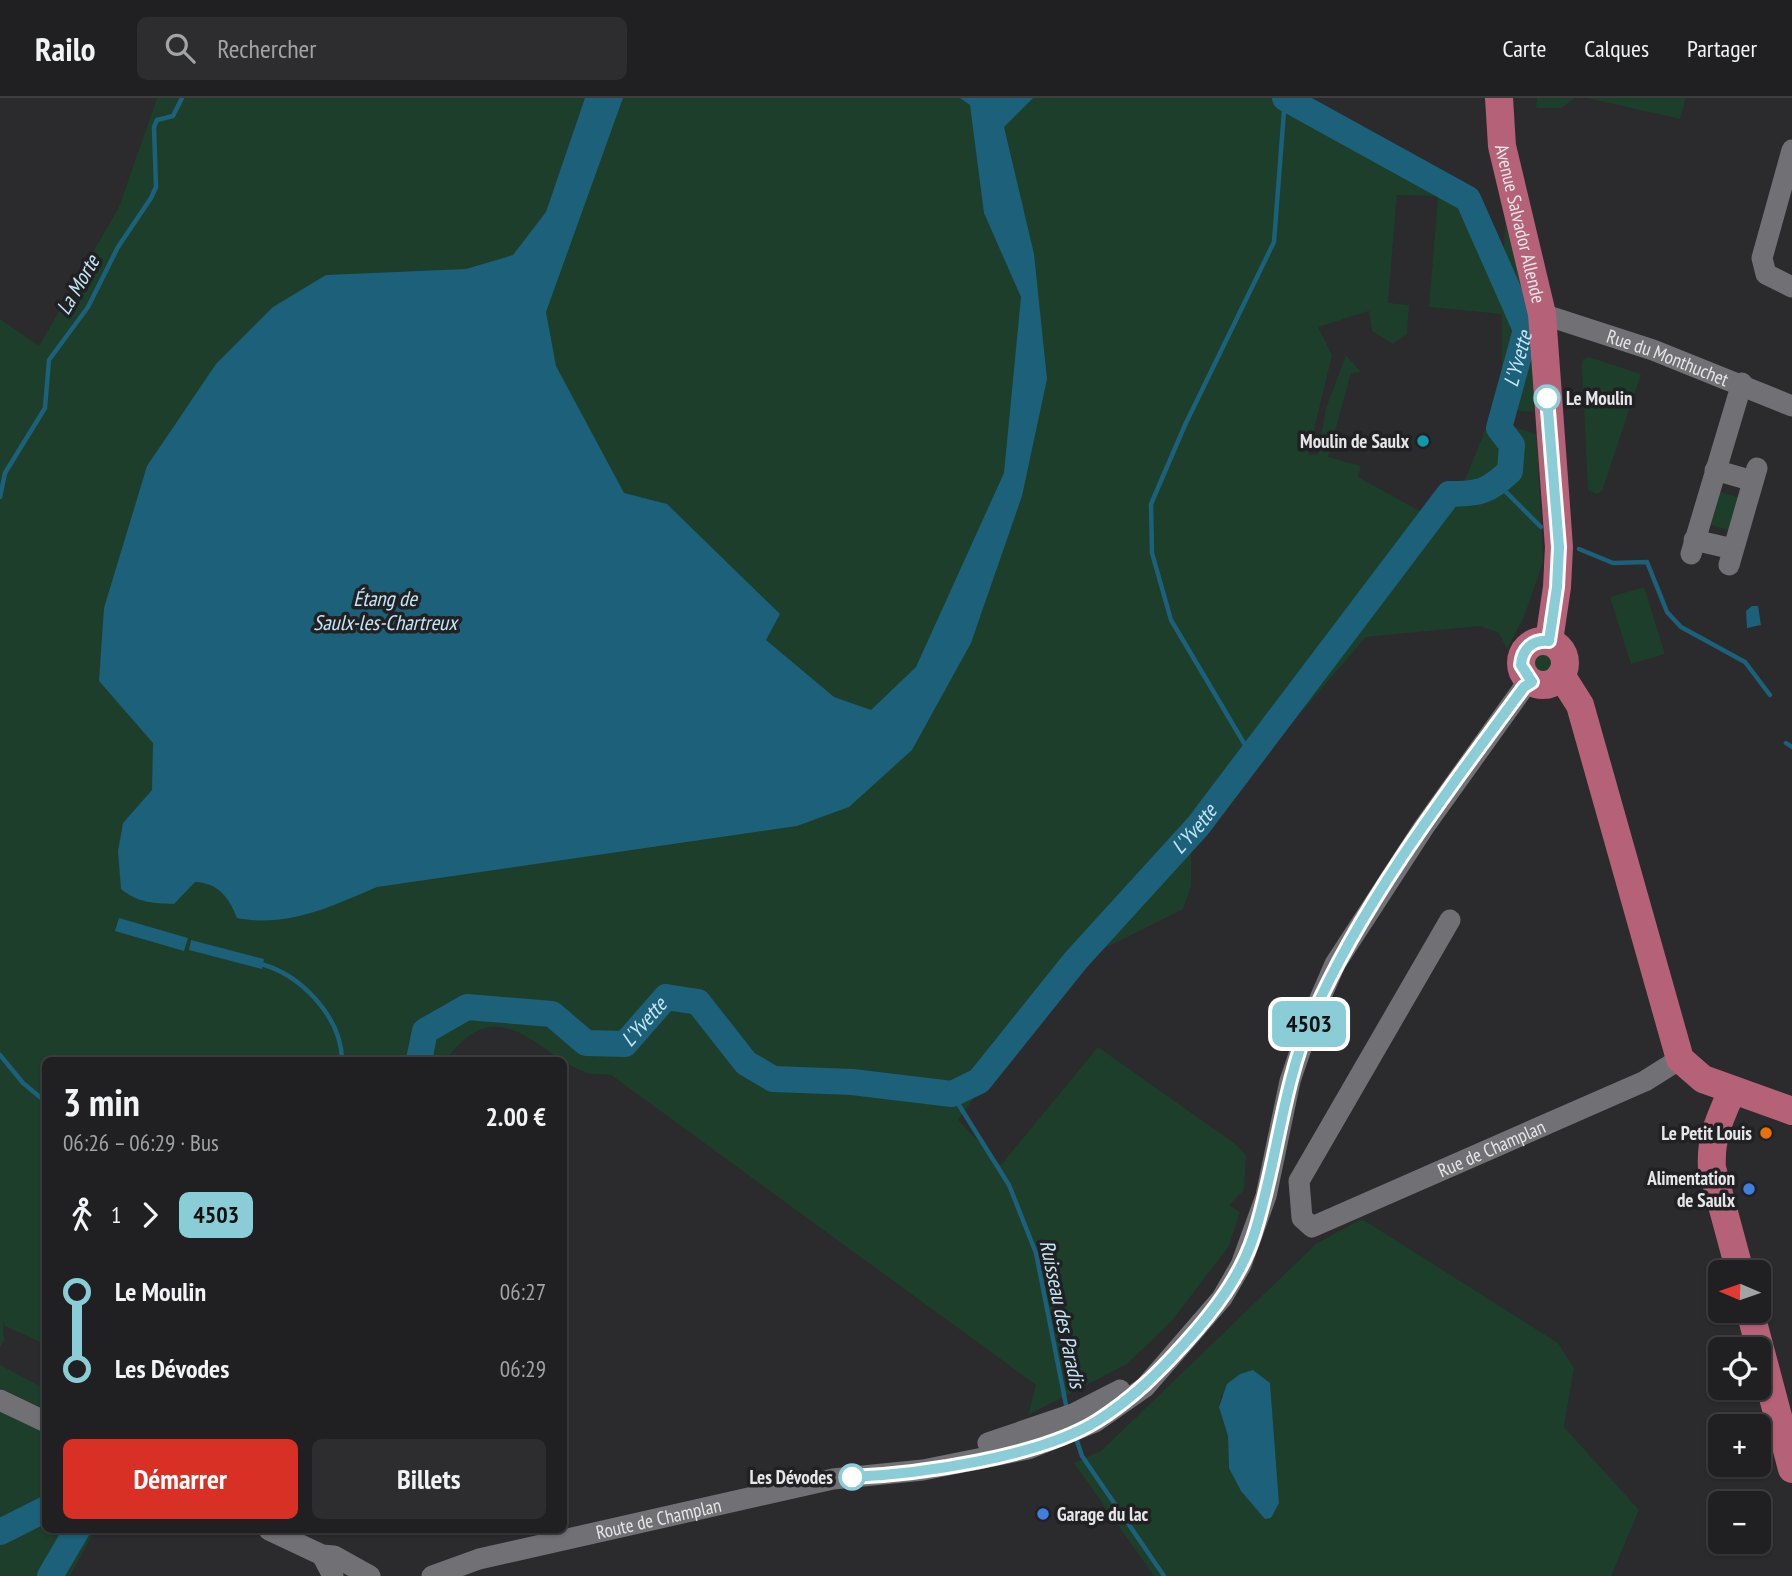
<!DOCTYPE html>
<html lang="fr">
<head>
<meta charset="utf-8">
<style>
  :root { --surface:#202022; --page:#2d2d2f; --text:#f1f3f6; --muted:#a2a3a5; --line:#3d3e40; --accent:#d93025 }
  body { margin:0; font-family:"PT Sans Narrow",sans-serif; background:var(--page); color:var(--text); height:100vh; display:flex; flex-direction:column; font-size:26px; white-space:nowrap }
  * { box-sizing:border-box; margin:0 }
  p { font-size:23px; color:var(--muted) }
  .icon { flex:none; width:38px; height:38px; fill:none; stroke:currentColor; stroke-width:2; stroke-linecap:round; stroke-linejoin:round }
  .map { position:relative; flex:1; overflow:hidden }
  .panel { position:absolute; left:42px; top:959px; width:525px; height:476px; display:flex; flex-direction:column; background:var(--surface); border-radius:10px; box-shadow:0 2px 5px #0004,0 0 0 2px var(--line) }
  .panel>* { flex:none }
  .badge { padding:0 14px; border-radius:10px; font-size:24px; line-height:46px }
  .needle { width:46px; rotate:272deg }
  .controls { position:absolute; left:1708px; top:1162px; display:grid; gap:14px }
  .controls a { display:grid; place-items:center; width:63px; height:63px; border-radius:10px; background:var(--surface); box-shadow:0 2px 5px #0004,0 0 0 2px var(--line); font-size:35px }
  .map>.badge { position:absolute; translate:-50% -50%; box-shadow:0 0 0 4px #fff }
  .legs { display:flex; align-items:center; gap:10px; height:77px; padding:0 21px; font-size:23px }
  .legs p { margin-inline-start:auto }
  .overview { display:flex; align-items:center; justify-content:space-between; height:119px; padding:0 21px }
  h1 { font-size:38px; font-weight:700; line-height:52px }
  .button { display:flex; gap:14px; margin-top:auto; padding:14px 21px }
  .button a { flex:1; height:80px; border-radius:10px; background:var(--accent); color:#fff; font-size:28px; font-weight:700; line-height:80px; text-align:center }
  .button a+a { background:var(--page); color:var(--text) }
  ul { padding:0 21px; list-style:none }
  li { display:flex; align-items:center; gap:24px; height:77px; font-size:26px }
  li i { display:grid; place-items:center; width:10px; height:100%; margin:0 9px; background:currentColor }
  li i::after { content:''; width:18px; height:18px; margin:-9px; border:5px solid; border-radius:50%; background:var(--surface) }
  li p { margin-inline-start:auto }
  li:first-child i { background:linear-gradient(#0000 50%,currentColor 0) }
  li:last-child i { background:linear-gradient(currentColor 50%,#0000 0) }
  header { display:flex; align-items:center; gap:42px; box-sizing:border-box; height:98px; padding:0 35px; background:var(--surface); border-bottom:2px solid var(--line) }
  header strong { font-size:33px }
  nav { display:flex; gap:38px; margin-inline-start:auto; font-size:24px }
  .search { width:490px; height:63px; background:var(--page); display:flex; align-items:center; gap:18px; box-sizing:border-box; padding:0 24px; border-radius:10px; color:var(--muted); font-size:26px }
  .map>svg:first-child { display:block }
  .green { fill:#1c3e2b; fill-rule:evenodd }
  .water { fill:#1c607a }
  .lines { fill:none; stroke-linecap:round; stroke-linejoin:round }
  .stream { stroke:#1c607a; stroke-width:4.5 }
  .river { stroke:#1c607a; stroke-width:26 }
  .minor { stroke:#717074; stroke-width:21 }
  .major { stroke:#b56178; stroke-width:28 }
  .line-1-casing { stroke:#fff; stroke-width:16 }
  .line-1 { stroke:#8bcdd7; stroke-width:10 }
  .stop-1-dot { fill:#fff; stroke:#8bcdd7; stroke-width:3.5 }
  .culture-dot { fill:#0f9aa8; stroke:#212124; stroke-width:2.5 }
  .food-dot { fill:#e8710a; stroke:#212124; stroke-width:2.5 }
  .shop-dot { fill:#3f7fe0; stroke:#212124; stroke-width:2.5 }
  .labels { text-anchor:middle; stroke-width:7; stroke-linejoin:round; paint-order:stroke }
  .street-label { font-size:19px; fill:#e6e6e8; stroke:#212124 }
  .stop-label { font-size:19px; font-weight:bold; fill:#e6e6e8; stroke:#212124; text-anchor:start }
  .poi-label { font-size:19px; font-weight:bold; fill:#e6e6e8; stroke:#212124; text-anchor:end }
  .water-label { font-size:21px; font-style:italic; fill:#c4e7f8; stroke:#212124 }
</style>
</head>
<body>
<header>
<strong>Railo</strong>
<div class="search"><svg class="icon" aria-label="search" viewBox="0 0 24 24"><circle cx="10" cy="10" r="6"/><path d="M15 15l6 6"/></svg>Rechercher</div>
<nav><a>Carte</a><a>Calques</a><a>Partager</a></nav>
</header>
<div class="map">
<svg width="1792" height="1478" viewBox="0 0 1792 1478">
  <rect width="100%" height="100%" fill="#2b2a2d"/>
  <!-- green -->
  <path class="green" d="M157,0H1299L1367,34L1451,86L1504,151L1505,124L1533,229L1537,294L1533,295L1534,314L1494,310L1502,277V216L1429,209L1438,98L1397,97L1388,205L1409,207L1407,236L1393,246L1372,233L1369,213L1318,229L1332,257L1308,357L1318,356L1326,310L1346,257L1361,274L1351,275L1328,359L1361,368L1358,379L1436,422L1463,387L1490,320L1537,337L1543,464L1524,519L1507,551L1499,535L1480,528L1366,539L1208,722L1191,753V788L1183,811L1089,858L1046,901L958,1022L1001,1067L1098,949L1234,1045L1246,1057L1244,1092L1229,1107L1240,1114L1229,1148L1171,1224L1127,1266L1028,1317L1036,1287L611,977C603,976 592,977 584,974C533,952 498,891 446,962H46L45,1246L5,1228L3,1223L4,1242L0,1250V221L39,248L119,109Z
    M1537,0H1575L1562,10H1536Z
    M1587,0H1686L1680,21Z
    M1589,259L1641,276L1602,393L1597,396L1588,392L1582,267L1583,261Z
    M1720,394L1741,400L1732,433L1711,427Z
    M1644,489L1665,556L1631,566L1610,499Z
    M1527 565a14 14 0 1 1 28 0a14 14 0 1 1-28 0Z
    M1362,1121L1558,1245L1574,1270L1564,1329L1639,1412L1611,1478H1154L1074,1365L1101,1353L1317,1145ZM1270,1285L1279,1405L1229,1370L1228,1338L1219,1309L1221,1298Z
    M0,1267L45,1291V1311L0,1290Z
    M0,1313L45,1335L46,1432H95L70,1478H0Z"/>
  <!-- water -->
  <path class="water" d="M585,0H623L546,214L556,268L624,395L667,406L780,516L766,542L834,599L871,612L916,569L1004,375L1021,199L984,115L970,7L960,0H1033L1004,29L1034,156L1047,281L1022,398L971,545L912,652L849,709L797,728L377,789C332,808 288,830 237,820C229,799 218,785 195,784L174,806C153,805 138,805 121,791L118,753L123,725L152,692L153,645L99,583L104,510L147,368L216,266L273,209L326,177L466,171L513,157L546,114Z
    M1752,508H1758L1761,527L1747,530L1746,513Z
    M119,820L188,840L184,853L115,833Z
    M191,842L264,861L262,871L189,852Z
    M1253,1272L1270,1285L1279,1405L1271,1420L1265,1421L1241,1393L1229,1370L1228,1338L1219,1309L1227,1286L1240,1276Z"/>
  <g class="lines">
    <!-- stream -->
    <path class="stream" d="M1497,385L1541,429
      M0,399L5,375L45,310L49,262L88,209L118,149L151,100L156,89L154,29L157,22L173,18L182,0
      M1579,451L1613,465L1647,464L1667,514L1681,529L1745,564L1770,597
      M1786,645L1792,649
      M1251,657L1171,522L1152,455L1151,406L1185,327L1274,144L1285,0
      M257,865C300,875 341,918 342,962
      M0,957L23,985L46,1004
      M952,996L1009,1087L1036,1155L1067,1312
      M1075,1337L1082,1358L1164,1478"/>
    <!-- river -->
    <g class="river">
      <path id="s1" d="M419,962L425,933L467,909L552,916L586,945L625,946L666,899L698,904L746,965L773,981L852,984L952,996L979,983L1076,862L1198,728L1449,396C1479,396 1488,394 1510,373L1512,347L1499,330L1526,232L1468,101L1285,0"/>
      <path d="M0,1434L46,1411"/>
      <path d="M50,1478L77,1432"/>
    </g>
    <!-- minor -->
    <g class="minor">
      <path d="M1792,52L1762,160L1766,176L1792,189"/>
      <path id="s2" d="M1542,216L1653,252L1792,308"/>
      <path d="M1715,372L1753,383"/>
      <path d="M1694,442L1733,451"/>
      <path d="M1691,456L1742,285"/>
      <path d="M1729,467L1757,370"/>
      <path id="s3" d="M1450,822L1299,1083L1302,1120L1312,1129L1645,983L1680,961"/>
      <path d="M0,1302L46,1324"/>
      <path d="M988,1345L1073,1316L1120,1292"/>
      <path d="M269,1432L322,1457L334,1458L370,1478"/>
      <path d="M322,1457L333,1478"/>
      <path id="s4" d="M432,1478L479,1461L833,1381L923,1372L1028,1351L1095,1324L1145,1289L1222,1200L1241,1167L1266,1098L1290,983L1310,924L1335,866L1424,729L1524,589L1532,585"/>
    </g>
    <!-- major -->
    <g class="major">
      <path id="s5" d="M1499,0L1502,48L1542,216L1559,449L1557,489L1549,543"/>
      <circle cx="1543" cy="565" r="22"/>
      <path d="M1561,577L1580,607L1680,961L1703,981L1792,1013"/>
      <path d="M1732,993C1720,1020 1710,1040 1712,1070L1740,1174"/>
      <path d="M1750,1213L1792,1371"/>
    </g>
  </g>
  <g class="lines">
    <!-- line-1 casing -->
    <g class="line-1-casing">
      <path id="line-1" d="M852,1379C920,1376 1039,1359 1097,1323C1132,1301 1158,1275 1185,1245C1214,1213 1241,1178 1254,1137C1277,1066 1282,988 1312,919C1361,806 1450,689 1524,589L1532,584L1521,567C1522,551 1533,541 1549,543L1557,489L1559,449L1547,300"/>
    </g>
    <!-- line-1 -->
    <use href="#line-1" class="line-1"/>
  </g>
  <!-- markers -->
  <g class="stop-1-dot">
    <circle cx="1547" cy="300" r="12"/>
    <circle cx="852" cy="1379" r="12"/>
  </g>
  <circle class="culture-dot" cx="1423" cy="343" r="7"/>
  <circle class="food-dot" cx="1766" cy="1035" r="7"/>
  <g class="shop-dot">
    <circle cx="1749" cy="1091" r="7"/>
    <circle cx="1043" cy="1416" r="7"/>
  </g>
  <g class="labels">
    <!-- street labels -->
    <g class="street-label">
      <text dy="7" stroke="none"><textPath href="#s5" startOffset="128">Avenue Salvador Allende</textPath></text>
      <text dy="7" stroke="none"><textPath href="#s2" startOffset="133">Rue du Monthuchet</textPath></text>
      <text dy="7" stroke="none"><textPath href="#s3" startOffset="548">Rue de Champlan</textPath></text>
      <text dy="7" stroke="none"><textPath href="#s4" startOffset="234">Route de Champlan</textPath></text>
    </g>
    <!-- stop labels -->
    <g class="stop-label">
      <text x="1566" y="307">Le Moulin</text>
      <text x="833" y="1386" text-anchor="end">Les Dévodes</text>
    </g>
    <!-- poi labels -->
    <g class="poi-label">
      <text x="1409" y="350">Moulin de Saulx</text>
      <text x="1752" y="1042">Le Petit Louis</text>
      <text x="1735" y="1087">Alimentation<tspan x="1735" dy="22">de Saulx</tspan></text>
      <text x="1057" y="1423" text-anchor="start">Garage du lac</text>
    </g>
    <!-- water labels -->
    <g class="water-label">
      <text transform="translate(78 187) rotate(-60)" y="7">La Morte</text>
      <text dy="7" stroke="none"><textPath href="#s1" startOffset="1600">L'Yvette</textPath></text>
      <text x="385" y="508">Étang de<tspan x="385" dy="24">Saulx-les-Chartreux</tspan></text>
      <text dy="7" stroke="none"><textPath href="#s1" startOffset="992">L'Yvette</textPath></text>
      <text dy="7" stroke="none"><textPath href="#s1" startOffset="276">L'Yvette</textPath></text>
      <text transform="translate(1062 1216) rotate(78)" y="7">Ruisseau des Paradis</text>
    </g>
  </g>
</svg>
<div class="controls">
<a><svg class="needle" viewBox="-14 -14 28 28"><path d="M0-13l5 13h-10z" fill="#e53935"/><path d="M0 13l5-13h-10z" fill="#a2a3a5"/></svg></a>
<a><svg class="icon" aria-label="locate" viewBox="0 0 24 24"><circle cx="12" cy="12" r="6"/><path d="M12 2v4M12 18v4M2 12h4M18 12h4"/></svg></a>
<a>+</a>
<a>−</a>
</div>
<b class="badge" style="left:1309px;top:926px;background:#8bcdd7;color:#111">4503</b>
<section class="panel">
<div class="overview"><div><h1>3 min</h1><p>06:26 – 06:29 · Bus</p></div><b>2.00 €</b></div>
<div class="legs"><svg class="icon" aria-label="walk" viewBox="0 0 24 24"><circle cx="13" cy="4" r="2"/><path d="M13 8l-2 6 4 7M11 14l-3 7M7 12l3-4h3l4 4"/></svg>1<svg class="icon" aria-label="forward" viewBox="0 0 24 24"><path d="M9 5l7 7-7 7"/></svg><b class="badge" style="background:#8bcdd7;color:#111">4503</b></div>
<ul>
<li><i style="color:#8bcdd7"></i><b>Le Moulin</b><p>06:27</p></li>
<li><i style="color:#8bcdd7"></i><b>Les Dévodes</b><p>06:29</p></li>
</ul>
<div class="button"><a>Démarrer</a><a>Billets</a></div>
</section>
</div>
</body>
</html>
